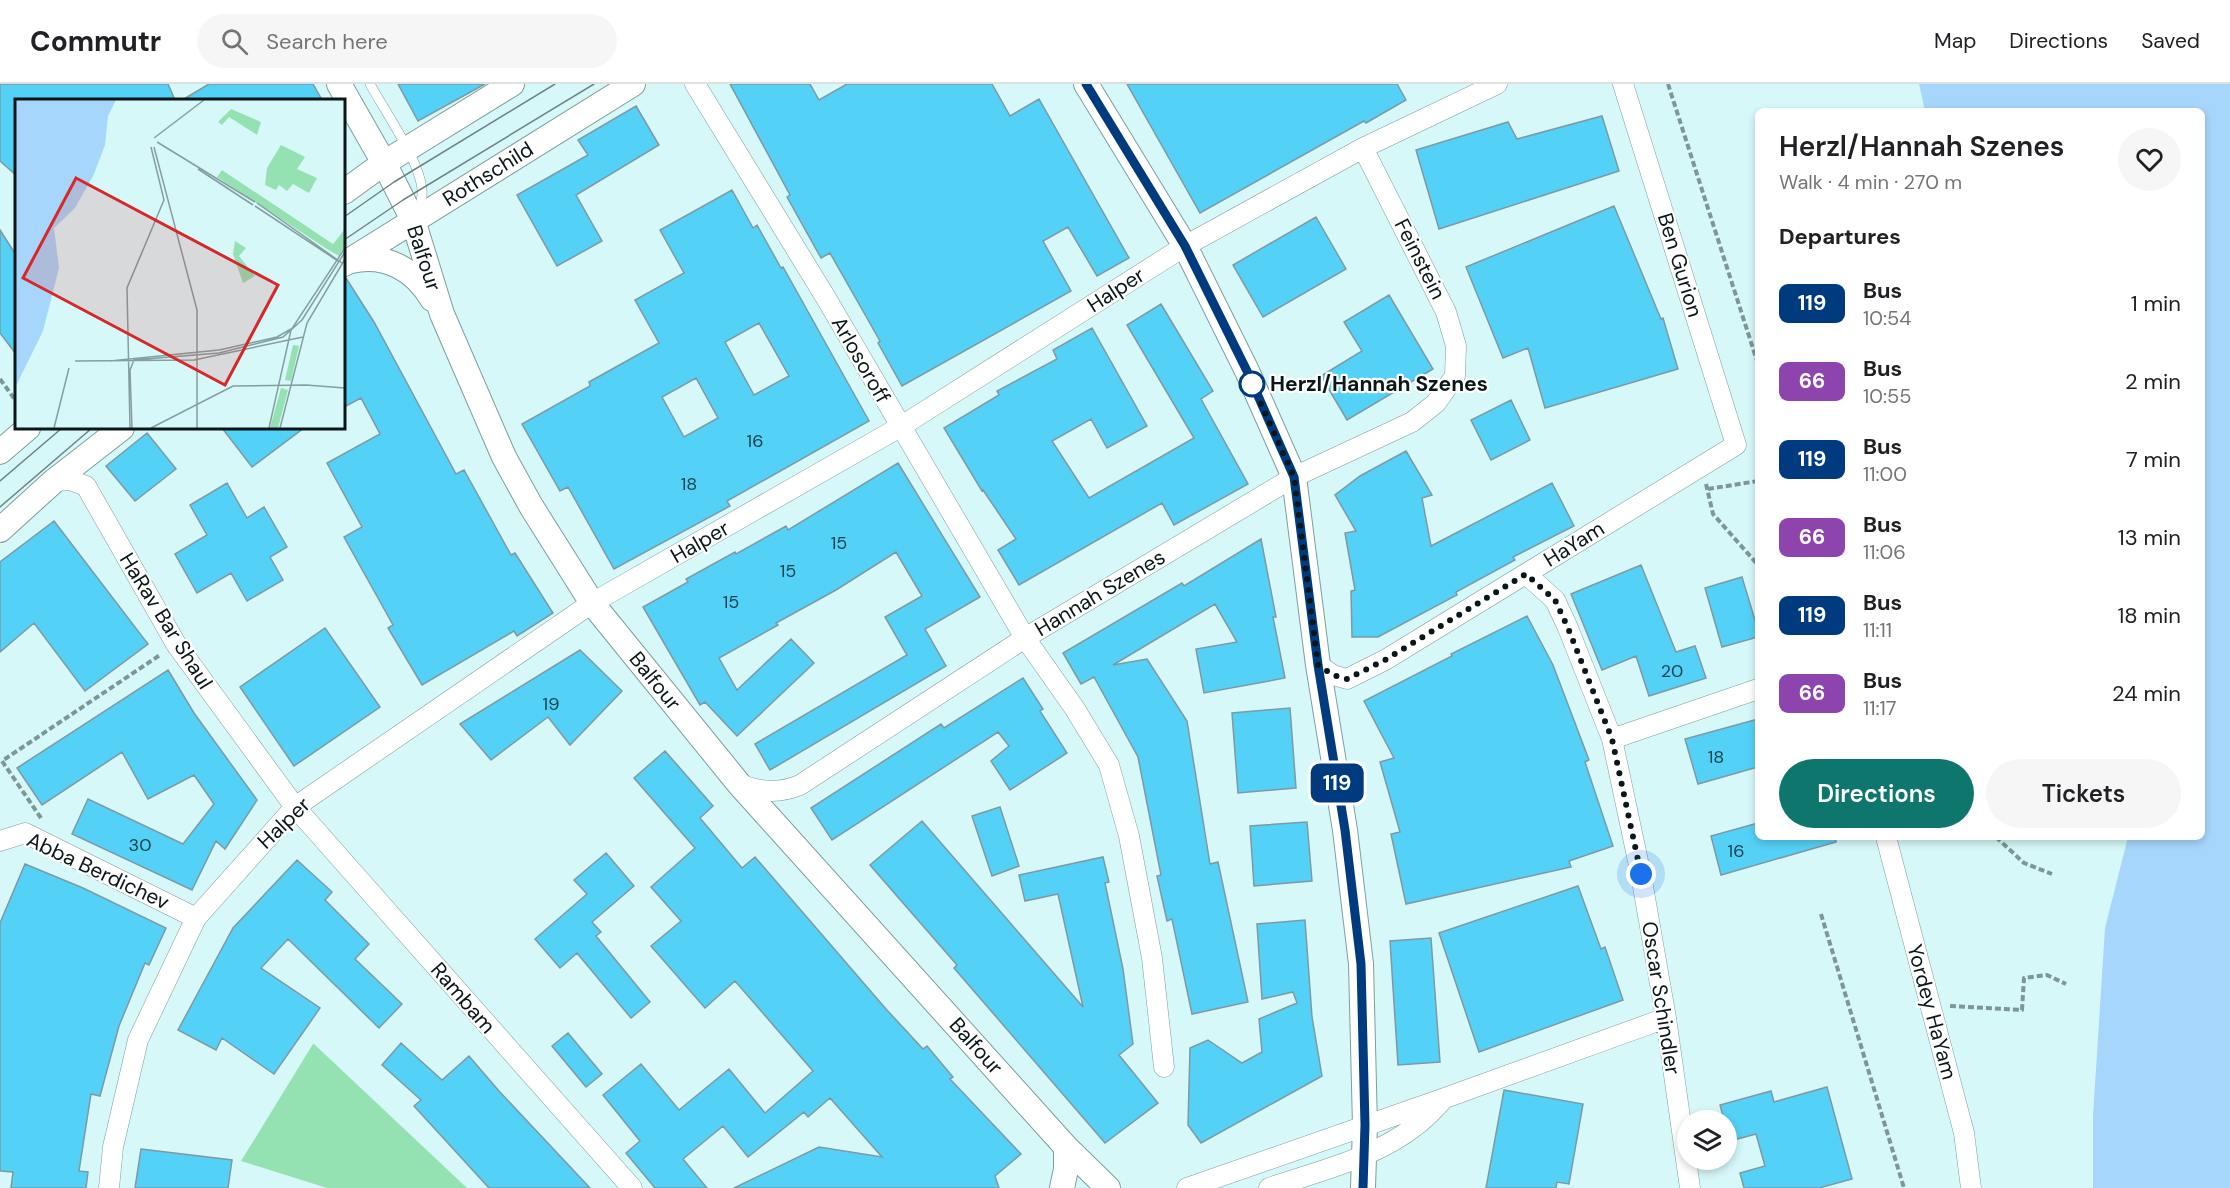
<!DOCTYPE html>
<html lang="en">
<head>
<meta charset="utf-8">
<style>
  :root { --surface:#fff; --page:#f6f6f6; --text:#202124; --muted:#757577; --line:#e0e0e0; --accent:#0f766e }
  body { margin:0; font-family:"DM Sans",sans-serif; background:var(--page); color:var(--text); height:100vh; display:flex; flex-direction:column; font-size:22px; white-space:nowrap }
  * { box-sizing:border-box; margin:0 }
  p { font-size:20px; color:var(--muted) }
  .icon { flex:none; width:33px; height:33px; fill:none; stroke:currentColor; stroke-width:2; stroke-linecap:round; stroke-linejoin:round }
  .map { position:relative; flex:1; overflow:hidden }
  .drawer { position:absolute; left:1755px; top:24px; width:450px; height:732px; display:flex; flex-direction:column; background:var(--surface); border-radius:9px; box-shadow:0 3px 9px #0003 }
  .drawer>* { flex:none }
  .badge { padding:0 12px; border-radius:9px; font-size:21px; line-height:39px }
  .controls { position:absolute; left:1677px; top:1026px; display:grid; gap:12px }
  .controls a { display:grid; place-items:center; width:60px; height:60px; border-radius:50%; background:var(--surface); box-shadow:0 3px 9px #0003; font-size:30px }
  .you { position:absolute; width:30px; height:30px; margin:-15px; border:4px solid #fff; border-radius:50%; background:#1a73e8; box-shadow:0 0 0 9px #1a73e833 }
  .map>.badge { position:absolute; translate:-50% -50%; box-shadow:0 0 0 3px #fff }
  h2 { padding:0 24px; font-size:22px; line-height:54px }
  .round { display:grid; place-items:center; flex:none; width:63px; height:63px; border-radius:32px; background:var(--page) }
  .headline { display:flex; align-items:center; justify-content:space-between; height:102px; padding:0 24px }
  h1 { font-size:28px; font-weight:600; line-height:45px }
  .action { display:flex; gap:12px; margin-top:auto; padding:12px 24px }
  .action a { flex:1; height:69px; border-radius:36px; background:var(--accent); color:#fff; font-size:24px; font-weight:600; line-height:69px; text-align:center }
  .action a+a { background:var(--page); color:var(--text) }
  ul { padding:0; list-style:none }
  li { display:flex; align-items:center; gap:18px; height:78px; padding:0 24px }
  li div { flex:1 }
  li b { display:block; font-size:22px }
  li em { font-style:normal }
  li .badge { min-width:66px; font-weight:700; text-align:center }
  header { display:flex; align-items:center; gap:36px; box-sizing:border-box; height:84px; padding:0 30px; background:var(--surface); border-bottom:2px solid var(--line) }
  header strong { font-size:28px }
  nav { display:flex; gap:33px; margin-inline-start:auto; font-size:21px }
  .search { width:420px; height:54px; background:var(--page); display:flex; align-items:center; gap:15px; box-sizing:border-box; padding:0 21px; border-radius:33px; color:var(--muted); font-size:22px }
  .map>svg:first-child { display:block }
  .green { fill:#94e2b2 }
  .water { fill:#a7d6fc }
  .building { fill:#54d1f6; stroke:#7e99a3; stroke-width:1.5; fill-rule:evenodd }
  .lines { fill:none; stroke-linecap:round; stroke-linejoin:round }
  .service-casing { stroke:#7e9d9e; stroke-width:10 }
  .minor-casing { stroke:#7e9d9e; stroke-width:21 }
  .tertiary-casing { stroke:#7e9d9e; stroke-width:26 }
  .path { stroke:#7e9697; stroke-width:4; stroke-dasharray:6 3; stroke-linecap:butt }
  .service { stroke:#fff; stroke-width:9 }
  .minor { stroke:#fff; stroke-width:20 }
  .tertiary { stroke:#fff; stroke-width:24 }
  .tram { stroke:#6c8283; stroke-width:1.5 }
  .line-casing { stroke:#fff; stroke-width:14 }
  .line { stroke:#003b80; stroke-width:9 }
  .walk { stroke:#0a1617; stroke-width:6; stroke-dasharray:0 10.8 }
  .stop-dot { fill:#fff; stroke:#003b80; stroke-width:3 }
  .labels { text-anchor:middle; stroke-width:4.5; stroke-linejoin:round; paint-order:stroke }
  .number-label { font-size:18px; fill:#1c454f }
  .street-label { font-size:21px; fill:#0a1617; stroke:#fff }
  .stop-label { font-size:21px; font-weight:bold; fill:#0a1617; stroke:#fff; text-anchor:start }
  .inset-road { fill:none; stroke:#859e9f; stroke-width:1.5 }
  .view { fill:#d62828; fill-opacity:0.15; stroke:#d62828; stroke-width:3 }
  .inset-edge { fill:none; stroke:#0a1617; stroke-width:3 }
</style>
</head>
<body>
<header>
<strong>Commutr</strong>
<div class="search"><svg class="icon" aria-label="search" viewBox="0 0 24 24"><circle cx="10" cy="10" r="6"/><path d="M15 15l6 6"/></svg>Search here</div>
<nav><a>Map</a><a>Directions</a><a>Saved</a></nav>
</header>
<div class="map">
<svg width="2230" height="1104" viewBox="0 0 2230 1104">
  <rect width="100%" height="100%" fill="#d7f8f9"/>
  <!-- green -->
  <path class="green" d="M313,960H314L467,1104H327L241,1077Z"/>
  <!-- water -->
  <path class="water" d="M1919,0H2230V1104H2093V1032L2105,844L2128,753H2202V27H1925Z"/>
  <!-- building -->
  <path class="building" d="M0,0H168L175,16H16V91L0,77Z
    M209,0H313L322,16H182Z
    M398,0H485L418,37Z
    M730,0H810L819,16L847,0H992L1010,32L1039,15L1129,174L1097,192L1068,143L1043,157L1071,207L902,302L878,259L880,257L830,169L821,174L787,113L790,111Z
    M1127,0H1397L1406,16L1366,39L1364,37L1200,129Z
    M636,22L659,61L576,111L602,157L557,182L517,111L588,71L578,56Z
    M1602,32L1619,87L1439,145L1416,66L1508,38L1517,55Z
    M732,106L753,144L757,141L781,184L783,183L869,337L727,417L730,422L614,485L568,403L560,407L522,340L590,302L589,298L659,259L635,216L684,189L660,146ZM759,239L789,292L754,311L725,258ZM696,294L718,334L684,353L662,313Z
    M1614,122L1661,235L1663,234L1678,285L1545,324L1528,264L1503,274L1466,183Z
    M1316,133L1346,185L1263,233L1233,181Z
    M0,146L16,171V270L0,249Z
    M344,194H346L374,238L456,390L464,386L511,471L515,469L553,529L517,552L514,547L422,601L388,544L393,541L344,453L362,443L327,379L380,350L361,314L344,323Z
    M1389,211L1433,285L1347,336L1321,292L1362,267L1344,238Z
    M1161,220L1213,307L1201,315L1248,400L1174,441L1162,419L1019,501L998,466L1016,455L983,406L982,407L944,344L999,311L997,307L1057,275L1053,266L1092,244L1147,342L1107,364L1091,335L1052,357L1089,414L1194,354L1127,241Z
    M1511,316L1530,356L1491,376L1471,336Z
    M222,344H304L252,383Z
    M147,349L176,385L135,417L106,382Z
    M1406,367L1432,411L1422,414L1431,462L1552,399L1574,442L1513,473L1515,476L1456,508L1457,511L1378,553H1352L1351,507L1355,506L1345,449L1356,447L1335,411L1360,392Z
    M898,379L980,513L925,545L946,582L770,686L755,660L907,571L885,533L922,512L896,468L836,506L776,539L778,541L719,574L737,606L791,555L814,579L737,652L705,618L700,621L643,523L688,498L686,495L735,468L736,470L786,442L788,446Z
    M227,399L247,434L264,423L287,463L270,473L283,496L247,517L231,489L197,509L175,470L207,451L190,421Z
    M54,437L148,560L85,607L34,539L0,568V478Z
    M1261,455L1276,533H1273L1285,594L1204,609L1196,565L1237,558L1215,520L1113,581L1147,575L1187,637L1210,780L1218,778L1248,918L1192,930L1172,835L1167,837L1157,792L1161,791L1138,673L1094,593L1081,600L1063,569L1182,499L1184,502Z
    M1641,481L1676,568L1695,562L1706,594L1649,612L1636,572L1602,586L1571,510Z
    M1742,493L1758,546V553L1722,563L1705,504Z
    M1527,532L1553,581L1589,676L1585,678L1613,762L1569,777L1571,783L1406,820L1391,750L1400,748L1380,678L1394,674L1364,617L1452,572L1451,570Z
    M325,544L380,623L294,682L240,603Z
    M580,566L622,607L570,661L548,633L491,676L460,640Z
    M168,586L194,629L257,716L225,765L216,757L192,806L72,750L88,715L183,760L214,720L194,691L148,715L122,668L42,721L17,684Z
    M1023,594L1043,625L1040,627L1067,669L1010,706L991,677L1009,662L998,648L832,756L811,724L941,640L944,644Z
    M1290,624L1296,704L1238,709L1232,629Z
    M1758,635V683L1698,700L1685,655Z
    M665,667L713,722L700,734L742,784L755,773L886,925L923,965L927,962L953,993L950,995L1021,1070L995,1092L999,1104H734L819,1063L882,1073L830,1014L808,1033L804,1028L748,1073L723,1042L683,1075L707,1104H655L626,1069L640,1057L603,1011L641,980L679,1026L729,985L765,1029L813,987L735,897L705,924L651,862L681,837L651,803L695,764L634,694Z
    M1000,723L1019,782L992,792L972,732Z
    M922,737L1083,923L1058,810L1025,817L1019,791L1103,773L1109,798L1105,799L1123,885L1133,960L1119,971L1158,1019L1105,1059L954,884L957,881L870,781Z
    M1307,738L1312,797L1254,802L1250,742Z
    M1758,739V753H1835L1836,758L1721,791L1711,752Z
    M606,769L634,802L592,838L601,848L596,852L650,918L631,934L577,869L560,884L535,855L587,810L574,796Z
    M297,776L332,808L325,816L369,860L355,875L402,920L379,944L288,855L261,884L320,924L274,990L222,954L216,966L178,946L233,844Z
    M25,780L83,804L166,844L149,881L145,879L119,942L100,1012L91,1010L79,1087L88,1088L86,1104H11L13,1088L0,1087V839Z
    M1578,802L1601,865L1605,863L1623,916L1479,968L1439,849Z
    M1305,836L1312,933L1322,992L1201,1059L1188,1041L1190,964L1208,956L1242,979L1262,968L1259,935L1297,919L1293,908L1262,915L1257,840Z
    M1431,854L1440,978L1398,981L1390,857Z
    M568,949L602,990L586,1003L552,962Z
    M401,959L442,996L469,972L499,1007L590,1104H489L414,1022L421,1016L382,981Z
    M1827,1003L1852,1095L1819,1104H1744L1740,1089L1765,1082L1756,1050L1730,1057L1726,1036H1724L1720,1021L1771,1007L1774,1018Z
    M1504,1006L1583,1020L1569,1100L1557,1098L1556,1104H1486Z
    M141,1065L232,1076L228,1104H135Z"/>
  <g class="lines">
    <!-- service casing -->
    <g class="service-casing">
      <path id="service" d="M370,0C384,26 420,77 422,106C423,114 420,121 417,129"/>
    </g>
    <!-- minor casing -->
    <g class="minor-casing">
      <path id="minor" d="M695,0L826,214L1025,554L1075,625L1109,681L1129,752L1152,874L1164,983
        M54,397L70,396L86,402L176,560L295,723L632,1104
        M1526,490L1555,516L1568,544L1612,655
        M1318,581L1333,591L1347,595L1385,576L1736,361L1623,0
        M739,700C761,708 778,710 800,701L1025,554L1294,393L1412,338L1436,319L1455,292L1456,262L1446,228L1363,64
        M1886,753L1964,1049L1971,1104
        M0,757L25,749L196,834
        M109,1104L113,1063L138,956L196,834L295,723L592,519L900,343L1185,162L1363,64L1497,0
        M1187,1104L1445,1014L1666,934
        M1269,1104C1319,1087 1376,1074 1418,1040C1426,1034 1434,1025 1441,1018
        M1690,1104L1666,934L1641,791L1612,655L1758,605"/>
    </g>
    <!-- tertiary casing -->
    <g class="tertiary-casing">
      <path id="tertiary" d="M339,0L384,79L413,136L442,230L504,373L531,422L592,519L739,700L1066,1063L1108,1104
        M1086,0L1185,162L1247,287L1294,393L1318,581L1345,746L1361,880L1365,1042L1363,1104
        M344,108L384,79L512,0
        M351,177C386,169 415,186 432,215
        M344,180L633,0
        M0,368L28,344
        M0,446L54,397L122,344
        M1062,1104L1066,1085V1063"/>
    </g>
    <!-- path -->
    <path class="path" d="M1668,0L1758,280
      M0,295L16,317
      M1706,400L1713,430L1758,481
      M1708,405L1758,397
      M41,734L2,677L160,571
      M1996,753L2024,779L2052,790
      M1821,830L1904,1104
      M1950,922L2022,926L2024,894L2047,891L2066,900"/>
    <!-- service -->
    <use href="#service" class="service"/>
    <!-- minor -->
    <use href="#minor" class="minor"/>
    <!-- tertiary -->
    <use href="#tertiary" class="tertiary"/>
    <!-- tram -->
    <path class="tram" d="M344,133L394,98L555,0
      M344,156L403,116L594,0
      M0,397L62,344
      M0,423L92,344"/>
  </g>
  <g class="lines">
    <!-- line casing -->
    <g class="line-casing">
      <path id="line" d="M1086,0L1185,162L1247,287L1294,393L1318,581L1345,746L1361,880L1365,1041L1363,1104"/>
    </g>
    <!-- line -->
    <use href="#line" class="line"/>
    <!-- walk -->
    <path class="walk" d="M1252,300L1294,393L1318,581L1333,591L1347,595L1385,576L1526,490L1555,516L1568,544L1612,655L1641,790"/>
  </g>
  <!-- markers -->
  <circle class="stop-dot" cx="1252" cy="300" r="12"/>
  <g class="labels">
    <!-- number labels -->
    <g class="number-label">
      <text x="755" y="363">16</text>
      <text x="689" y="406">18</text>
      <text x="839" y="465">15</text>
      <text x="788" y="493">15</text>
      <text x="731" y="524">15</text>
      <text x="1672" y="593">20</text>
      <text x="551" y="626">19</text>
      <text x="1716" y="679">18</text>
      <text x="140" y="767">30</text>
      <text x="1736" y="773">16</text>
    </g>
    <!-- street labels -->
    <g class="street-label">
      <text transform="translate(488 90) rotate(-32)" y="7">Rothschild</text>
      <text transform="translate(424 174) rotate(72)" y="7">Balfour</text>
      <text transform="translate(1420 175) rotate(63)" y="7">Feinstein</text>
      <text transform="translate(1680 181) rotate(73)" y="7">Ben Gurion</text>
      <text transform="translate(1116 206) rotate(-33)" y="7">Halper</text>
      <text transform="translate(861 276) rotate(60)" y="7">Arlosoroff</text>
      <text transform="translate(700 458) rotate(-30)" y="7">Halper</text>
      <text transform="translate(1574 460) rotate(-32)" y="7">HaYam</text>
      <text transform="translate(1100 509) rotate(-31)" y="7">Hannah Szenes</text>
      <text transform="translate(166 537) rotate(58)" y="7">HaRav Bar Shaul</text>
      <text transform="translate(655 597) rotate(51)" y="7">Balfour</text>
      <text transform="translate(284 739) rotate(-44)" y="7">Halper</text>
      <text transform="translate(98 787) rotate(25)" y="7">Abba Berdichev</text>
      <text transform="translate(463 914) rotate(49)" y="7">Rambam</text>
      <text transform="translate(1661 914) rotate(81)" y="7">Oscar Schindler</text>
      <text transform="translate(1932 928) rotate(75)" y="7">Yordey HaYam</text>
      <text transform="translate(976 962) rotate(48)" y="7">Balfour</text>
    </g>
    <!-- stop labels -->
    <g class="stop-label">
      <text x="1270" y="307">Herzl/Hannah Szenes</text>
    </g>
  </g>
  <!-- overview -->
  <g transform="translate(15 15)">
    <rect width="330" height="330" fill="#d7f8f9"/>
    <path d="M216,10L246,23L242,36L214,18L207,26L203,23ZM266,46L290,58L282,70L302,79L294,94L278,85L272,92L264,86L261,91L250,86L252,69ZM207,71L318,145L330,130V147L324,157L312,150L202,78ZM220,142L231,149L224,157L240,177L228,184L218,155ZM278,246L284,247L276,282L270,281ZM266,289L273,291L263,329H255Z" fill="#94e2b2"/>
    <path d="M0,1H101L93,17L90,46L79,75L60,109L39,129L44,169L28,232L0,289Z" fill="#a7d6fc"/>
    <path class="inset-road" d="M139,39L189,1M142,43L240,103M139,48L182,211V329M183,70L238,106M242,104L327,164M240,107L323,162M60,262L179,261L288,238M95,262L204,251L262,238L276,230M291,286L330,289M39,329L54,269M115,329L112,189L149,101L136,48M117,329L115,271L119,261L204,254L268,238L287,221L330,153M136,329L218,287L291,286M254,329L276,231L330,149M265,329L292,224L330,160"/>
    <path class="view" d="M61,79L263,186L210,286L8,179Z"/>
    <rect width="330" height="330" class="inset-edge"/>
  </g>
</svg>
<div class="controls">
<a><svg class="icon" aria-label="layers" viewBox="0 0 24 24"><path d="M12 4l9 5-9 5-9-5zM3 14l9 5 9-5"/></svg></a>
</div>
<div class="you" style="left:1641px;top:790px"></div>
<b class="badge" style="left:1337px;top:699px;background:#003b80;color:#fff">119</b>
<section class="drawer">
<div class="headline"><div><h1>Herzl/Hannah Szenes</h1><p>Walk · 4 min · 270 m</p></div><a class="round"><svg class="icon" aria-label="heart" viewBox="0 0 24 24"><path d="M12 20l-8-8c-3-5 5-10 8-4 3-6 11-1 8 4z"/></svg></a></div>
<h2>Departures</h2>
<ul>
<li><span class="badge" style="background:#003b80;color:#fff">119</span><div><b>Bus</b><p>10:54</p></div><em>1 min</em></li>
<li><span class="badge" style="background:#8e44ad;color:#fff">66</span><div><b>Bus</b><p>10:55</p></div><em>2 min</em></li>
<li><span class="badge" style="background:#003b80;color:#fff">119</span><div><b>Bus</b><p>11:00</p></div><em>7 min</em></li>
<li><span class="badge" style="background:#8e44ad;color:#fff">66</span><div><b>Bus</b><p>11:06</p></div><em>13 min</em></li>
<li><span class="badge" style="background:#003b80;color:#fff">119</span><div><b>Bus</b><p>11:11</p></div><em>18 min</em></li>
<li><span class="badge" style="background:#8e44ad;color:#fff">66</span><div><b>Bus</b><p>11:17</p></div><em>24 min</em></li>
</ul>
<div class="action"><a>Directions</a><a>Tickets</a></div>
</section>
</div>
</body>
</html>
